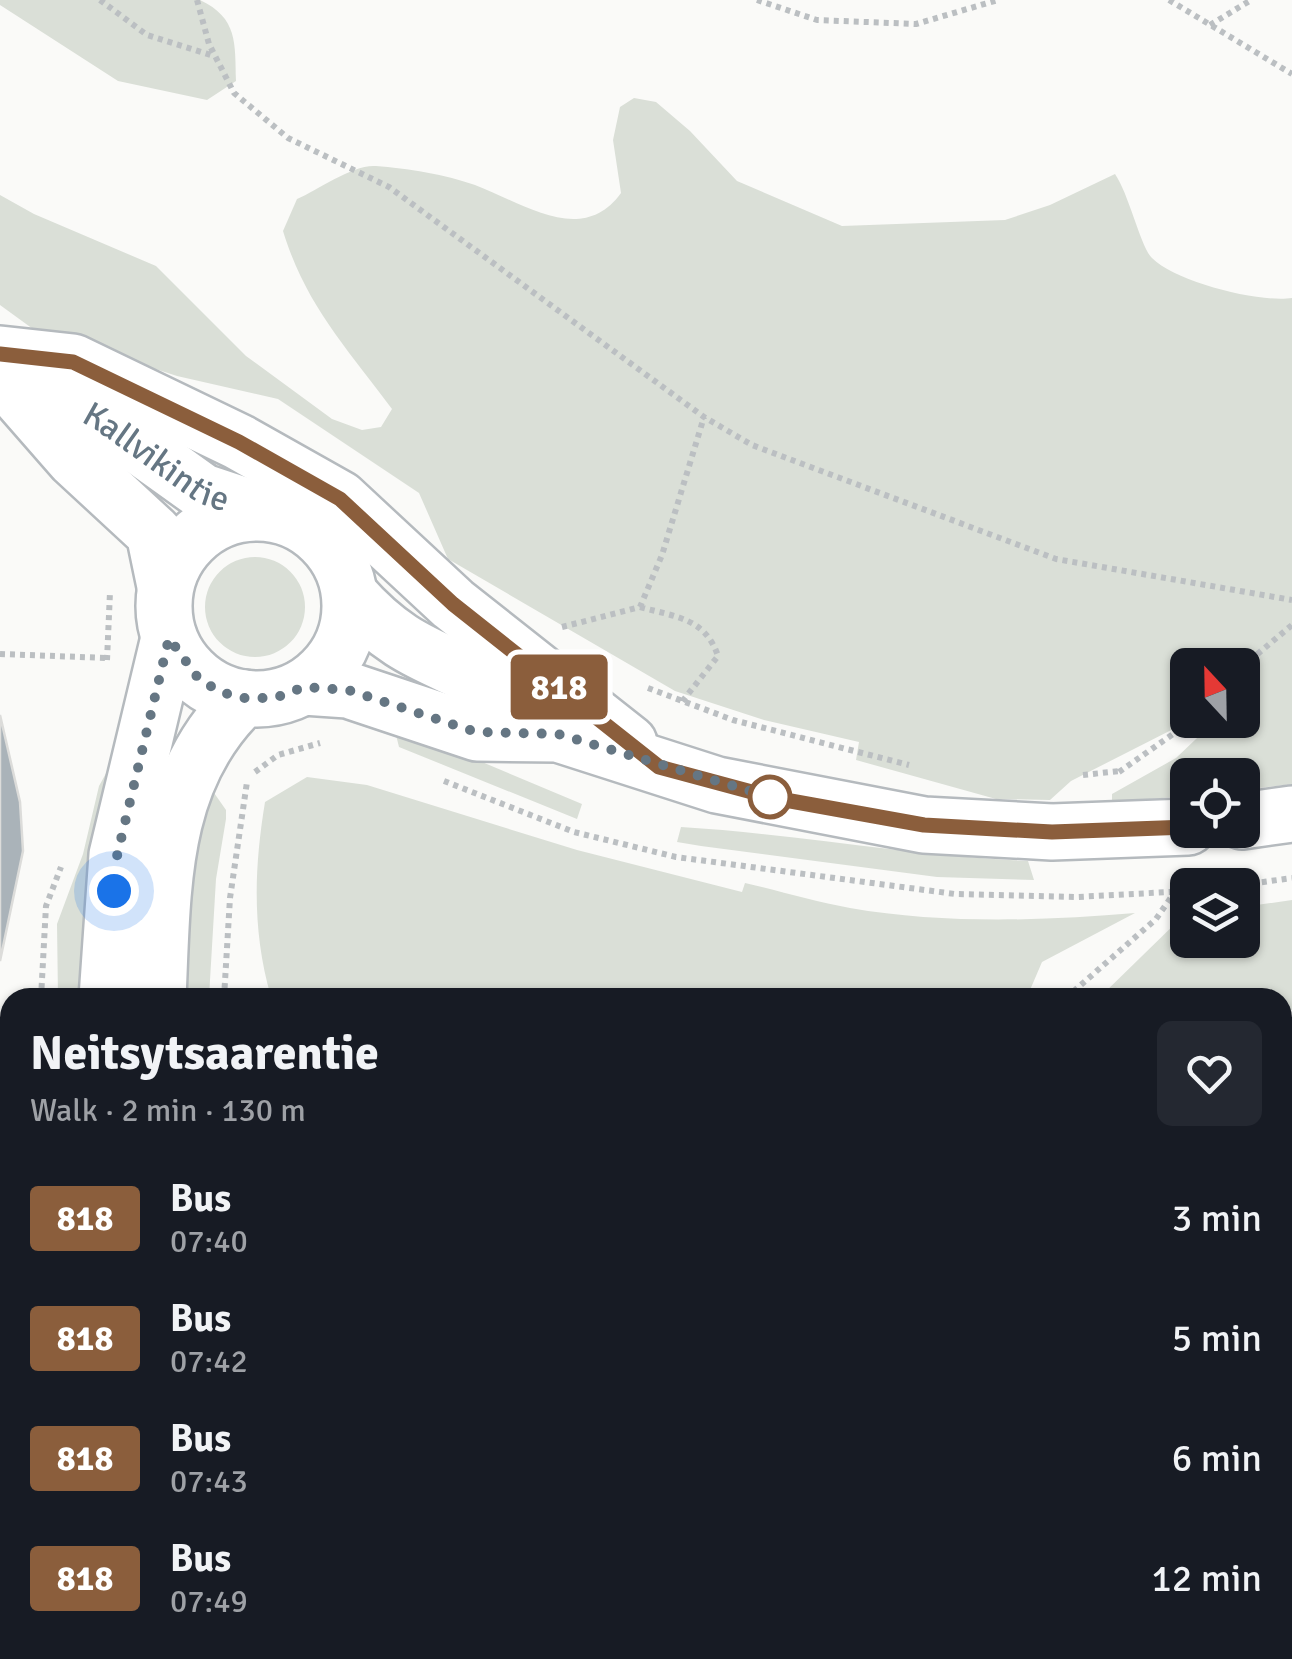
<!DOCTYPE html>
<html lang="en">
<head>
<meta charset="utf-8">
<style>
  :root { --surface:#171b24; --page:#242831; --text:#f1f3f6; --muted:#9ea1a6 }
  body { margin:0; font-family:Signika,sans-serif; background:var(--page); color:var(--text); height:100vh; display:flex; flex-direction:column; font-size:38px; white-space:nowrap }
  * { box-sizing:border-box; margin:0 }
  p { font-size:32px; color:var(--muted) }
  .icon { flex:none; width:55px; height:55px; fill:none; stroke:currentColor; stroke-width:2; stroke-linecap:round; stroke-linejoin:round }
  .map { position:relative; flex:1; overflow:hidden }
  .side { position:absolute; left:0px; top:988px; width:1292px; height:672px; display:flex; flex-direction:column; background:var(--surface); border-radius:30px 30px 0 0; box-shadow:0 2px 8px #0004 }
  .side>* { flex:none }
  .badge { padding:0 20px; border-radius:8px; font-size:35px; line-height:65px }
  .needle { width:65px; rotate:338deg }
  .buttons { position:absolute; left:1170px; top:648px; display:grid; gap:20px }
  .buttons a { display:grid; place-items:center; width:90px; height:90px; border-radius:15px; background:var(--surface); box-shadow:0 2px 8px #0004; font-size:50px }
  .you { position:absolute; width:50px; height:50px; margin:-25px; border:8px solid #fff; border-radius:50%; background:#1a73e8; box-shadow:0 0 0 15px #1a73e833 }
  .map>.badge { position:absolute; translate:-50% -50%; box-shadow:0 0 0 5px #fff }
  .round { display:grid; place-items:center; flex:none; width:105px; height:105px; border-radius:15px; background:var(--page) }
  .head { display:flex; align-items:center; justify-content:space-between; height:170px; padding:0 30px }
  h1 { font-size:48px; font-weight:700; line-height:75px }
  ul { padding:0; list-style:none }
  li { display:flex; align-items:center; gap:30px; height:120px; padding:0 30px }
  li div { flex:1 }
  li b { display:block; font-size:38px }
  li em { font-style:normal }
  li .badge { min-width:110px; font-weight:700; text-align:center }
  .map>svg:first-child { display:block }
  .green { fill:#dadfd7 }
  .building { fill:#aab3b9; stroke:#dcdcda; stroke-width:2.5 }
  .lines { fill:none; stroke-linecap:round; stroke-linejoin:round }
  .major-casing { stroke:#b5babe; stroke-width:60 }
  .path { stroke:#bbbfc2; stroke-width:6; stroke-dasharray:5 5; stroke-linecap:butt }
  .minor { stroke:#c3c8cc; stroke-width:48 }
  .major { stroke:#fff; stroke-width:55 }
  .line-casing { stroke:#fff; stroke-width:22 }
  .line { stroke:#8b5e3c; stroke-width:15 }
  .walk { stroke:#657683; stroke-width:10; stroke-dasharray:0 18 }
  .stop-dot { fill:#fff; stroke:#8b5e3c; stroke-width:5 }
  .labels { text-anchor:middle; stroke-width:10; stroke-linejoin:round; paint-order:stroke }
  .street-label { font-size:35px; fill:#657683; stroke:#fff }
</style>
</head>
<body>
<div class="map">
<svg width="1292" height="1659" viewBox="0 0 1292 1659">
  <rect width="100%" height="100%" fill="#fafaf8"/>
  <!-- green -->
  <path class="green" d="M0,0H200C238,18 235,43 236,81L207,100L118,81L0,5Z
    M634,98L656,102L690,131L737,181L842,226L1005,220L1050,205L1115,174C1129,194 1141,248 1152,258C1176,282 1259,303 1292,298V784L1243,790L1242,775H1188L1187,796L1112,802V794L1176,758L1216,720H1242V665H1188V720H1191L1071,781L1050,800L996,799L856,760L859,742L764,720L675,691L448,559L419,493L278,399L177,376L33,329L0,305V195L34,214L156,266L246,356L332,419L362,430L381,427L392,409C347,348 306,306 283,231L297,199C318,190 353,164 376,166C406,168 447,175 475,185C523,203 582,247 621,193L613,140L620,107Z
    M205 607a50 50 0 1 1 100 0a50 50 0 1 1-100 0Z
    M396,735L463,754L582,804L577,819L399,747Z
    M114,759L89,997L58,998L57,924L83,854L99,786Z
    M307,777L367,785L577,850L742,892L745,883C780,891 815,902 850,908C942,924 1042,921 1135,913L1042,962L1027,997H271C252,931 254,869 265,802Z
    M212,790L226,810V819L216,879L209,997L174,998L182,877Z
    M681,827C797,834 911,856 1028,861L1034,880L937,877L701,846L677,842Z
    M1292,900V1010L1283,1013L1282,998L1100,997L1183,916L1187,915L1188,940H1242L1243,907Z
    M1292,1302V1480L1283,1446L1282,1305Z
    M0,1479H10V1583H0Z"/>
  <!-- building -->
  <path class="building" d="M0,715L20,802L23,851L0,961Z
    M1292,1098V1186L1282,1189V1100Z
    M1292,1488V1517L1282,1520V1491Z
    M1292,1582V1630L1282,1633V1585Z
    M288,1650H373L372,1659H287Z
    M991,1650H1034L1037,1659H958Z"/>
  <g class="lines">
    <!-- major casing -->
    <g class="major-casing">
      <g id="major">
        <path d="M0,354L73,362L239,442L340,499L453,604L629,743"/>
        <path id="s1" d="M29,379L101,419L203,492L264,512"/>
        <path d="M5,380L74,459L154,533L165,586"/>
        <circle cx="257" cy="606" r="93"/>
        <path d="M350,595C404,656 437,655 501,691C522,703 540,720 558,734"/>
        <path d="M304,687L348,690L477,733L558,734L717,785L924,825L1052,832L1188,827"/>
        <path d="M1242,821L1292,814"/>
        <path d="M107,998L117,855L169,638"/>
        <path d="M158,998C163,889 159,778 244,698"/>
        <path d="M101,1659V1650"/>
      </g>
    </g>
    <!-- path -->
    <path class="path" d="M100,0L147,35L214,56
      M197,0L209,44L234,93L288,138L389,187L704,417L752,445L1056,559L1292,600
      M757,0L817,20L916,24L998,0
      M1169,0L1292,74
      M1210,25L1251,0
      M640,607C676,617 705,618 718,656L681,703
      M562,627L640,607L662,555L704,417
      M0,654L108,658
      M107,660L110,592
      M1242,667L1292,625
      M648,688L733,720L909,765
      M255,772L278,755L320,743
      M1119,772L1193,720
      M1083,775L1120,771
      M444,781L574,832L676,857L955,894L1077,897L1188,891
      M1242,885L1292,878
      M41,998L46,906L61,867
      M224,998L230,898L247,782
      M1066,998L1156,919L1174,893
      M1282,1267L1292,1264
      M1235,1650L1238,1659
      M31,1659V1650
      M167,1659V1650
      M214,1659L215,1650
      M395,1659L396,1650"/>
    <!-- minor -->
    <path class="minor" d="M1282,1072L1292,1069
      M0,1462L10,1463
      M1282,1549L1292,1546
      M0,1598H10
      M710,1659L740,1650"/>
    <!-- major -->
    <use href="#major" class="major"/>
  </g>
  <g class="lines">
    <!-- line casing -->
    <g class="line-casing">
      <path id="line" d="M0,354L73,362L239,442L340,499L453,604L659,767L774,798L924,825L1052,832L1188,827"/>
    </g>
    <!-- line -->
    <use href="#line" class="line"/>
    <!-- walk -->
    <path class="walk" d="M114,891L117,856L169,638L198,678L220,692L244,698H275L304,687L348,690L476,732L558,734L774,798L770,797"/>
  </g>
  <!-- markers -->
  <circle class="stop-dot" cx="770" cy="797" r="20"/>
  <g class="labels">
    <!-- street labels -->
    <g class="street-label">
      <text dy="12" stroke="none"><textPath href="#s1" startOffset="150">Kallvikintie</textPath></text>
    </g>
  </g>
</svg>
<div class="buttons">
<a><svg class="needle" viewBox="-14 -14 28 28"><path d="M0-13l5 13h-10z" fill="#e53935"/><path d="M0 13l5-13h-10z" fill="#9ea1a6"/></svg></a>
<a><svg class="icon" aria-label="locate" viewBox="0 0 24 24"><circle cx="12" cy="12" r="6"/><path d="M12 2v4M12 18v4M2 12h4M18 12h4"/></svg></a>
<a><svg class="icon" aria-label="layers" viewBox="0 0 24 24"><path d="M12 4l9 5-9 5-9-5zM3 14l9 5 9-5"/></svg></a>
</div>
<div class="you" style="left:114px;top:891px"></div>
<b class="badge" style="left:559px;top:687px;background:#8b5e3c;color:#fff">818</b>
<section class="side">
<div class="head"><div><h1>Neitsytsaarentie</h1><p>Walk · 2 min · 130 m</p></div><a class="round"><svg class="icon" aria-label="heart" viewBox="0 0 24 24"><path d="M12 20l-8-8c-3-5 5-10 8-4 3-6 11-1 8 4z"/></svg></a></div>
<ul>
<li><span class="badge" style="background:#8b5e3c;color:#fff">818</span><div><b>Bus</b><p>07:40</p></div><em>3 min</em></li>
<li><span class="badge" style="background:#8b5e3c;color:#fff">818</span><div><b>Bus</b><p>07:42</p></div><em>5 min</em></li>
<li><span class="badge" style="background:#8b5e3c;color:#fff">818</span><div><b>Bus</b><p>07:43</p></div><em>6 min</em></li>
<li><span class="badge" style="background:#8b5e3c;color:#fff">818</span><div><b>Bus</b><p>07:49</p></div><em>12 min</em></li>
</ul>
</section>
</div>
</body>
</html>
